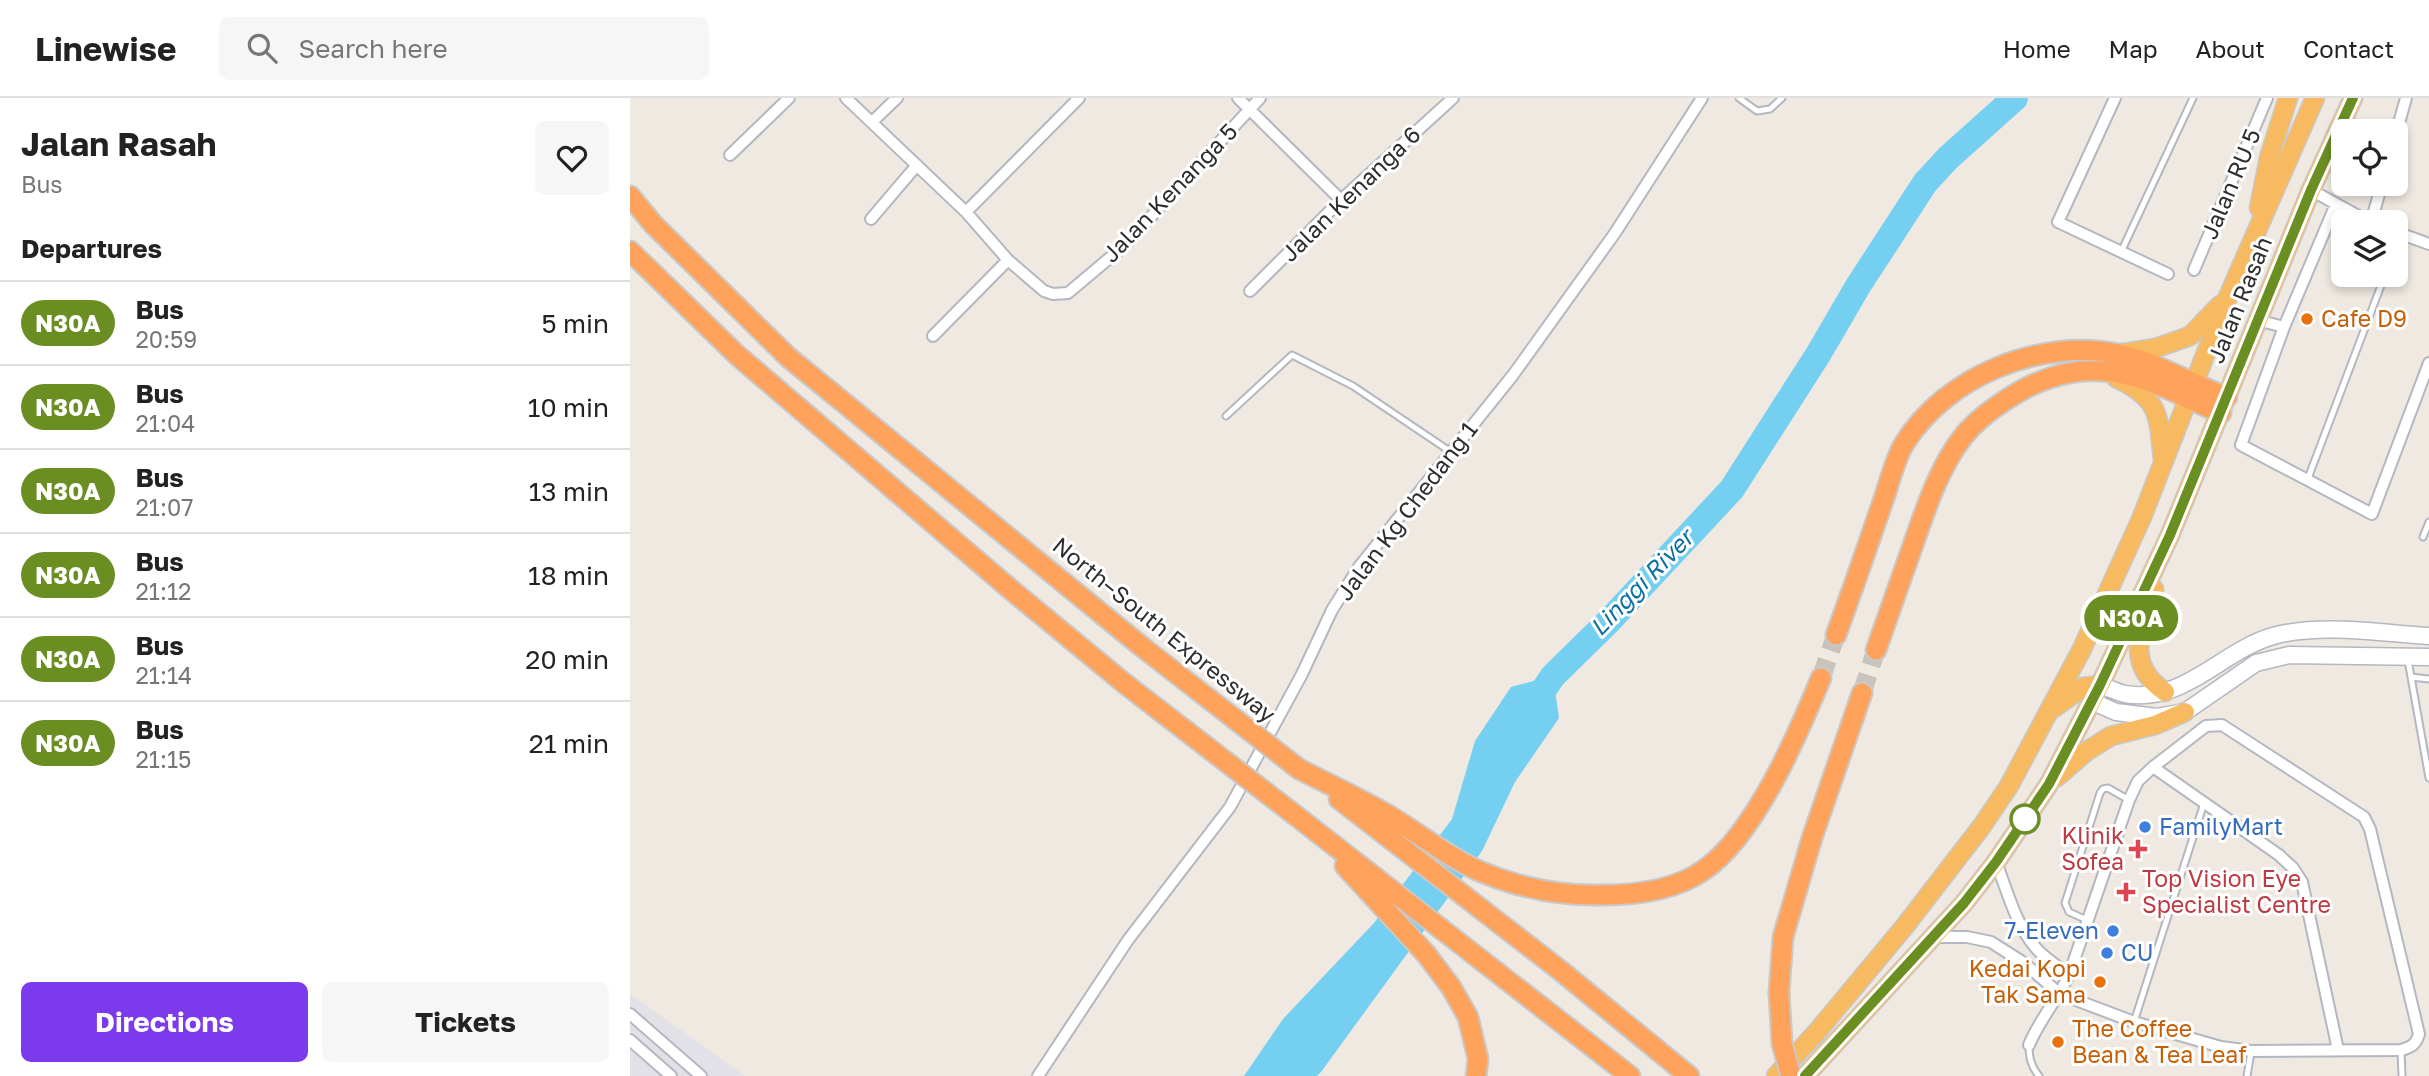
<!DOCTYPE html>
<html lang="en">
<head>
<meta charset="utf-8">
<style>
  :root { --surface:#fff; --page:#f6f6f6; --text:#222; --muted:#767676; --line:#e0e0e0; --accent:#7c3aed }
  body { margin:0; font-family:"Golos Text",sans-serif; background:var(--page); color:var(--text); height:100vh; display:flex; flex-direction:column; font-size:26px; white-space:nowrap }
  * { box-sizing:border-box; margin:0 }
  p { font-size:23px; color:var(--muted) }
  .icon { flex:none; width:38px; height:38px; fill:none; stroke:currentColor; stroke-width:2; stroke-linecap:round; stroke-linejoin:round }
  .map { position:relative; flex:1; overflow:hidden }
  .details { display:flex; flex-direction:column; background:var(--surface); width:630px }
  .details>* { flex:none }
  .badge { padding:0 14px; border-radius:23px; font-size:24px; line-height:46px }
  .controls { position:absolute; left:1701px; top:21px; display:grid; gap:14px }
  .controls a { display:grid; place-items:center; width:77px; height:77px; border-radius:10px; background:var(--surface); box-shadow:0 4px 10px #0003; font-size:35px }
  .map>.badge { position:absolute; translate:-50% -50%; box-shadow:0 0 0 4px #fff }
  h2 { padding:0 21px; font-size:26px; line-height:63px }
  .round { display:grid; place-items:center; flex:none; width:74px; height:74px; border-radius:10px; background:var(--page) }
  .summary { display:flex; align-items:center; justify-content:space-between; height:119px; padding:0 21px }
  h1 { font-size:33px; font-weight:700; line-height:52px }
  .button { display:flex; gap:14px; margin-top:auto; padding:14px 21px }
  .button a { flex:1; height:80px; border-radius:10px; background:var(--accent); color:#fff; font-size:28px; font-weight:700; line-height:80px; text-align:center }
  .button a+a { background:var(--page); color:var(--text) }
  ul { padding:0; list-style:none }
  li { display:flex; align-items:center; gap:21px; height:84px; padding:0 21px; border-top:2px solid var(--line) }
  li div { flex:1 }
  li b { display:block; font-size:26px }
  li em { font-style:normal }
  li .badge { min-width:77px; font-weight:700; text-align:center }
  header { display:flex; align-items:center; gap:42px; box-sizing:border-box; height:98px; padding:0 35px; background:var(--surface); border-bottom:2px solid var(--line) }
  header strong { font-size:33px }
  nav { display:flex; gap:38px; margin-inline-start:auto; font-size:24px }
  .search { width:490px; height:63px; background:var(--page); display:flex; align-items:center; gap:18px; box-sizing:border-box; padding:0 24px; border-radius:10px; color:var(--muted); font-size:26px }
  main { display:flex; flex:1; min-height:0 }
  .map>svg:first-child { display:block }
  .industrial { fill:#e3e1e8 }
  .water { fill:#75cff0 }
  .lines { fill:none; stroke-linecap:round; stroke-linejoin:round }
  .river { stroke:#75cff0; stroke-width:26 }
  .motorway-tunnel { stroke:#c8c4bd; stroke-width:19; stroke-dasharray:19 10; stroke-linecap:butt }
  .service-casing { stroke:#b4b7c1; stroke-width:9 }
  .minor-casing { stroke:#b4b7c1; stroke-width:14 }
  .secondary-casing { stroke:#b4b7c1; stroke-width:19 }
  .trunk-casing { stroke:#c9c9c9; stroke-width:21 }
  .motorway-casing { stroke:#c9c9c9; stroke-width:23 }
  .service { stroke:#fff; stroke-width:5 }
  .minor { stroke:#fff; stroke-width:10 }
  .secondary { stroke:#fff; stroke-width:16 }
  .trunk { stroke:#f8ba60; stroke-width:18 }
  .motorway { stroke:#ffa35c; stroke-width:19 }
  .motorway-bridge-casing { stroke:#c9c9c9; stroke-width:23; stroke-linecap:butt }
  .motorway-bridge { stroke:#ffa35c; stroke-width:19 }
  .line-casing { stroke:#fff; stroke-width:16 }
  .line { stroke:#6b8e23; stroke-width:10 }
  .food-dot { fill:#e8710a; stroke:#fff; stroke-width:2.5 }
  .stop-dot { fill:#fff; stroke:#6b8e23; stroke-width:3.5 }
  .shop-dot { fill:#3f7fe0; stroke:#fff; stroke-width:2.5 }
  .health-dot { fill:#e0444e; stroke:#fff; stroke-width:2.5 }
  .labels { text-anchor:middle; stroke-width:6; stroke-linejoin:round; paint-order:stroke }
  .street-label { font-size:23px; fill:#2e2e2e; stroke:#fff }
  .food-label { font-size:23px; fill:#c56008; stroke:#fff; text-anchor:start }
  .shop-label { font-size:23px; fill:#366cbe; stroke:#fff; text-anchor:start }
  .health-label { font-size:23px; fill:#be3a42; stroke:#fff; text-anchor:end }
  .water-label { font-size:24px; font-style:italic; fill:#0d6fa3; stroke:#fff }
</style>
</head>
<body>
<header>
<strong>Linewise</strong>
<div class="search"><svg class="icon" aria-label="search" viewBox="0 0 24 24"><circle cx="10" cy="10" r="6"/><path d="M15 15l6 6"/></svg>Search here</div>
<nav><a>Home</a><a>Map</a><a>About</a><a>Contact</a></nav>
</header>
<main>
<section class="details">
<div class="summary"><div><h1>Jalan Rasah</h1><p>Bus</p></div><a class="round"><svg class="icon" aria-label="heart" viewBox="0 0 24 24"><path d="M12 20l-8-8c-3-5 5-10 8-4 3-6 11-1 8 4z"/></svg></a></div>
<h2>Departures</h2>
<ul>
<li><span class="badge" style="background:#6b8e23;color:#fff">N30A</span><div><b>Bus</b><p>20:59</p></div><em>5 min</em></li>
<li><span class="badge" style="background:#6b8e23;color:#fff">N30A</span><div><b>Bus</b><p>21:04</p></div><em>10 min</em></li>
<li><span class="badge" style="background:#6b8e23;color:#fff">N30A</span><div><b>Bus</b><p>21:07</p></div><em>13 min</em></li>
<li><span class="badge" style="background:#6b8e23;color:#fff">N30A</span><div><b>Bus</b><p>21:12</p></div><em>18 min</em></li>
<li><span class="badge" style="background:#6b8e23;color:#fff">N30A</span><div><b>Bus</b><p>21:14</p></div><em>20 min</em></li>
<li><span class="badge" style="background:#6b8e23;color:#fff">N30A</span><div><b>Bus</b><p>21:15</p></div><em>21 min</em></li>
</ul>
<div class="button"><a>Directions</a><a>Tickets</a></div>
</section>
<div class="map">
<svg width="1799" height="978" viewBox="0 0 1799 978">
  <rect width="100%" height="100%" fill="#efe9e1"/>
  <!-- industrial -->
  <path class="industrial" d="M0,896L115,978H0Z"/>
  <!-- water -->
  <path class="water" d="M923,578L929,620L885,684L852,753L691,974L687,978H614L653,921L744,825L822,721L845,643L881,589Z"/>
  <g class="lines">
    <!-- river -->
    <path class="river" d="M904,606L923,578L979,523L1102,391L1189,255L1228,188L1295,85L1318,60L1385,0"/>
    <!-- motorway-tunnel -->
    <path class="motorway-tunnel" d="M1191,580L1206,537
      M1232,595L1246,552"/>
    <!-- service casing -->
    <g class="service-casing">
      <path id="service" d="M1109,0L1127,13L1140,11L1152,0
        M1766,149L1771,136
        M1491,154L1563,0
        M596,318L662,257L723,288L821,354
        M1677,383L1755,177
        M1793,439L1799,424
        M1778,562L1799,680
        M1781,579L1799,581
        M1457,822L1439,814L1435,805L1470,695L1473,691L1478,690L1499,702
        M1504,924L1574,705
        M1399,947C1399,960 1401,968 1409,978
        M1771,953L1772,978
        M1617,978L1621,954"/>
    </g>
    <!-- minor casing -->
    <g class="minor-casing">
      <path id="minor" d="M216,0L336,114L378,162L414,193L423,196L438,195L495,147L630,0
        M608,0L711,102
        M1485,0L1428,124L1538,176
        M243,23L267,0
        M1766,36L1776,0
        M100,57L159,0
        M1681,92L1739,124
        M1706,106L1654,229L1611,347L1742,416L1799,265
        M336,114L449,0
        M241,121L287,67
        M1741,124L1752,86
        M1766,134L1799,146
        M1564,172L1637,0
        M620,193L711,102L823,0
        M1627,222L1654,229
        M303,238L378,162
        M1523,669L1649,757L1663,770L1672,784L1708,952
        M1366,764C1377,792 1385,825 1405,849C1414,860 1428,868 1439,877
        M1304,839H1337L1361,844L1394,865L1430,896L1504,924L1591,949L1621,953L1771,952C1782,949 1786,946 1789,936L1740,731L1734,719L1592,627L1576,628L1523,669L1508,683L1499,702L1439,877C1428,901 1409,922 1399,947
        M0,916L71,978
        M0,942L41,978
        M408,978L498,842L600,709L672,576L702,512L729,469L883,277L985,135L1072,0"/>
    </g>
    <!-- secondary casing -->
    <g class="secondary-casing">
      <path id="secondary" d="M1470,587C1478,590 1487,594 1495,596C1554,606 1591,553 1643,538C1691,525 1750,535 1799,538
        M1461,603L1486,614L1527,619L1555,614L1626,565L1659,557L1799,559"/>
    </g>
    <!-- trunk casing -->
    <g class="trunk-casing">
      <path id="trunk" d="M1629,110L1639,60L1658,0
        M1487,256L1526,250L1560,238L1590,207
        M1486,280C1530,301 1528,316 1533,361
        M1524,491C1512,532 1493,565 1535,594
        M1424,610L1453,589L1470,587
        M1427,679L1457,653L1481,638L1525,627L1555,614
        M1146,978L1186,935L1275,828L1352,728L1379,688L1452,551L1512,419L1597,201L1685,0
        M1175,978L1334,805L1366,764L1419,686L1470,587L1540,437L1681,92L1723,0"/>
    </g>
    <!-- motorway casing -->
    <g class="motorway-casing">
      <path id="motorway" d="M0,98L23,126L158,259L511,548
        M0,153L107,257L379,490L494,585
        M1206,537C1222,493 1237,450 1252,406C1259,387 1264,363 1274,346C1316,278 1410,240 1488,256C1524,263 1561,286 1597,299
        M1246,552C1258,517 1271,482 1283,447C1296,410 1308,372 1332,340C1348,319 1371,304 1394,291C1417,279 1444,271 1471,273C1514,275 1552,299 1591,315
        M669,671C700,687 733,702 763,720C791,737 824,763 854,775C893,791 930,798 972,797C1006,797 1046,792 1074,772C1125,737 1168,636 1191,580
        M709,701L931,873L1059,978
        M674,724L1000,978
        M715,768L796,856L821,889L838,919L848,961L846,978
        M1149,894L1153,839L1182,740L1232,595"/>
    </g>
    <!-- service -->
    <use href="#service" class="service"/>
    <!-- minor -->
    <use href="#minor" class="minor"/>
    <!-- secondary -->
    <use href="#secondary" class="secondary"/>
    <!-- trunk -->
    <use href="#trunk" class="trunk"/>
    <!-- motorway -->
    <use href="#motorway" class="motorway"/>
    <!-- motorway-bridge casing -->
    <g class="motorway-bridge-casing">
      <path id="motorway-bridge" d="M511,548L669,671
        M494,585L674,724
        M1149,894L1152,946L1161,978"/>
    </g>
    <!-- motorway-bridge -->
    <use href="#motorway-bridge" class="motorway-bridge"/>
  </g>
  <g class="lines">
    <!-- line casing -->
    <g class="line-casing">
      <path id="line" d="M1175,978L1334,805L1366,764L1419,686L1470,587L1540,437L1681,92L1723,0"/>
    </g>
    <!-- line -->
    <use href="#line" class="line"/>
  </g>
  <!-- markers -->
  <g class="food-dot">
    <circle cx="1677" cy="221" r="7"/>
    <circle cx="1470" cy="884" r="7"/>
    <circle cx="1428" cy="944" r="7"/>
  </g>
  <circle class="stop-dot" cx="1395" cy="721" r="14"/>
  <g class="shop-dot">
    <circle cx="1515" cy="729" r="7"/>
    <circle cx="1483" cy="833" r="7"/>
    <circle cx="1477" cy="855" r="7"/>
  </g>
  <g class="health-dot">
    <path d="M1504.5 740.5h7v7h7v7h-7v7h-7v-7h-7v-7h7z"/>
    <path d="M1492.5 783.5h7v7h7v7h-7v7h-7v-7h-7v-7h7z"/>
  </g>
  <g class="labels">
    <!-- street labels -->
    <g class="street-label">
      <text transform="translate(1601 86) rotate(-67)" y="8">Jalan RU 5</text>
      <text transform="translate(540 95) rotate(-46)" y="8">Jalan Kenanga 5</text>
      <text transform="translate(721 96) rotate(-44)" y="8">Jalan Kenanga 6</text>
      <text transform="translate(1610 202) rotate(-68)" y="8">Jalan Rasah</text>
      <text transform="translate(777 413) rotate(-53)" y="8">Jalan Kg Chedang 1</text>
      <text transform="translate(534 532) rotate(39)" y="8">North–South Expressway</text>
    </g>
    <!-- food labels -->
    <g class="food-label">
      <text x="1691" y="229">Cafe D9</text>
      <text x="1456" y="879" text-anchor="end">Kedai Kopi<tspan x="1456" dy="26">Tak Sama</tspan></text>
      <text x="1442" y="939">The Coffee<tspan x="1442" dy="26">Bean &amp; Tea Leaf</tspan></text>
    </g>
    <!-- shop labels -->
    <g class="shop-label">
      <text x="1529" y="737">FamilyMart</text>
      <text x="1469" y="841" text-anchor="end">7-Eleven</text>
      <text x="1491" y="863">CU</text>
    </g>
    <!-- health labels -->
    <g class="health-label">
      <text x="1494" y="746">Klinik<tspan x="1494" dy="26">Sofea</tspan></text>
      <text x="1512" y="789" text-anchor="start">Top Vision Eye<tspan x="1512" dy="26">Specialist Centre</tspan></text>
    </g>
    <!-- water labels -->
    <g class="water-label">
      <text transform="translate(1012 485) rotate(-46)" y="8">Linggi River</text>
    </g>
  </g>
</svg>
<div class="controls">
<a><svg class="icon" aria-label="locate" viewBox="0 0 24 24"><circle cx="12" cy="12" r="6"/><path d="M12 2v4M12 18v4M2 12h4M18 12h4"/></svg></a>
<a><svg class="icon" aria-label="layers" viewBox="0 0 24 24"><path d="M12 4l9 5-9 5-9-5zM3 14l9 5 9-5"/></svg></a>
</div>
<b class="badge" style="left:1501px;top:520px;background:#6b8e23;color:#fff">N30A</b>
</div>
</main>
</body>
</html>
